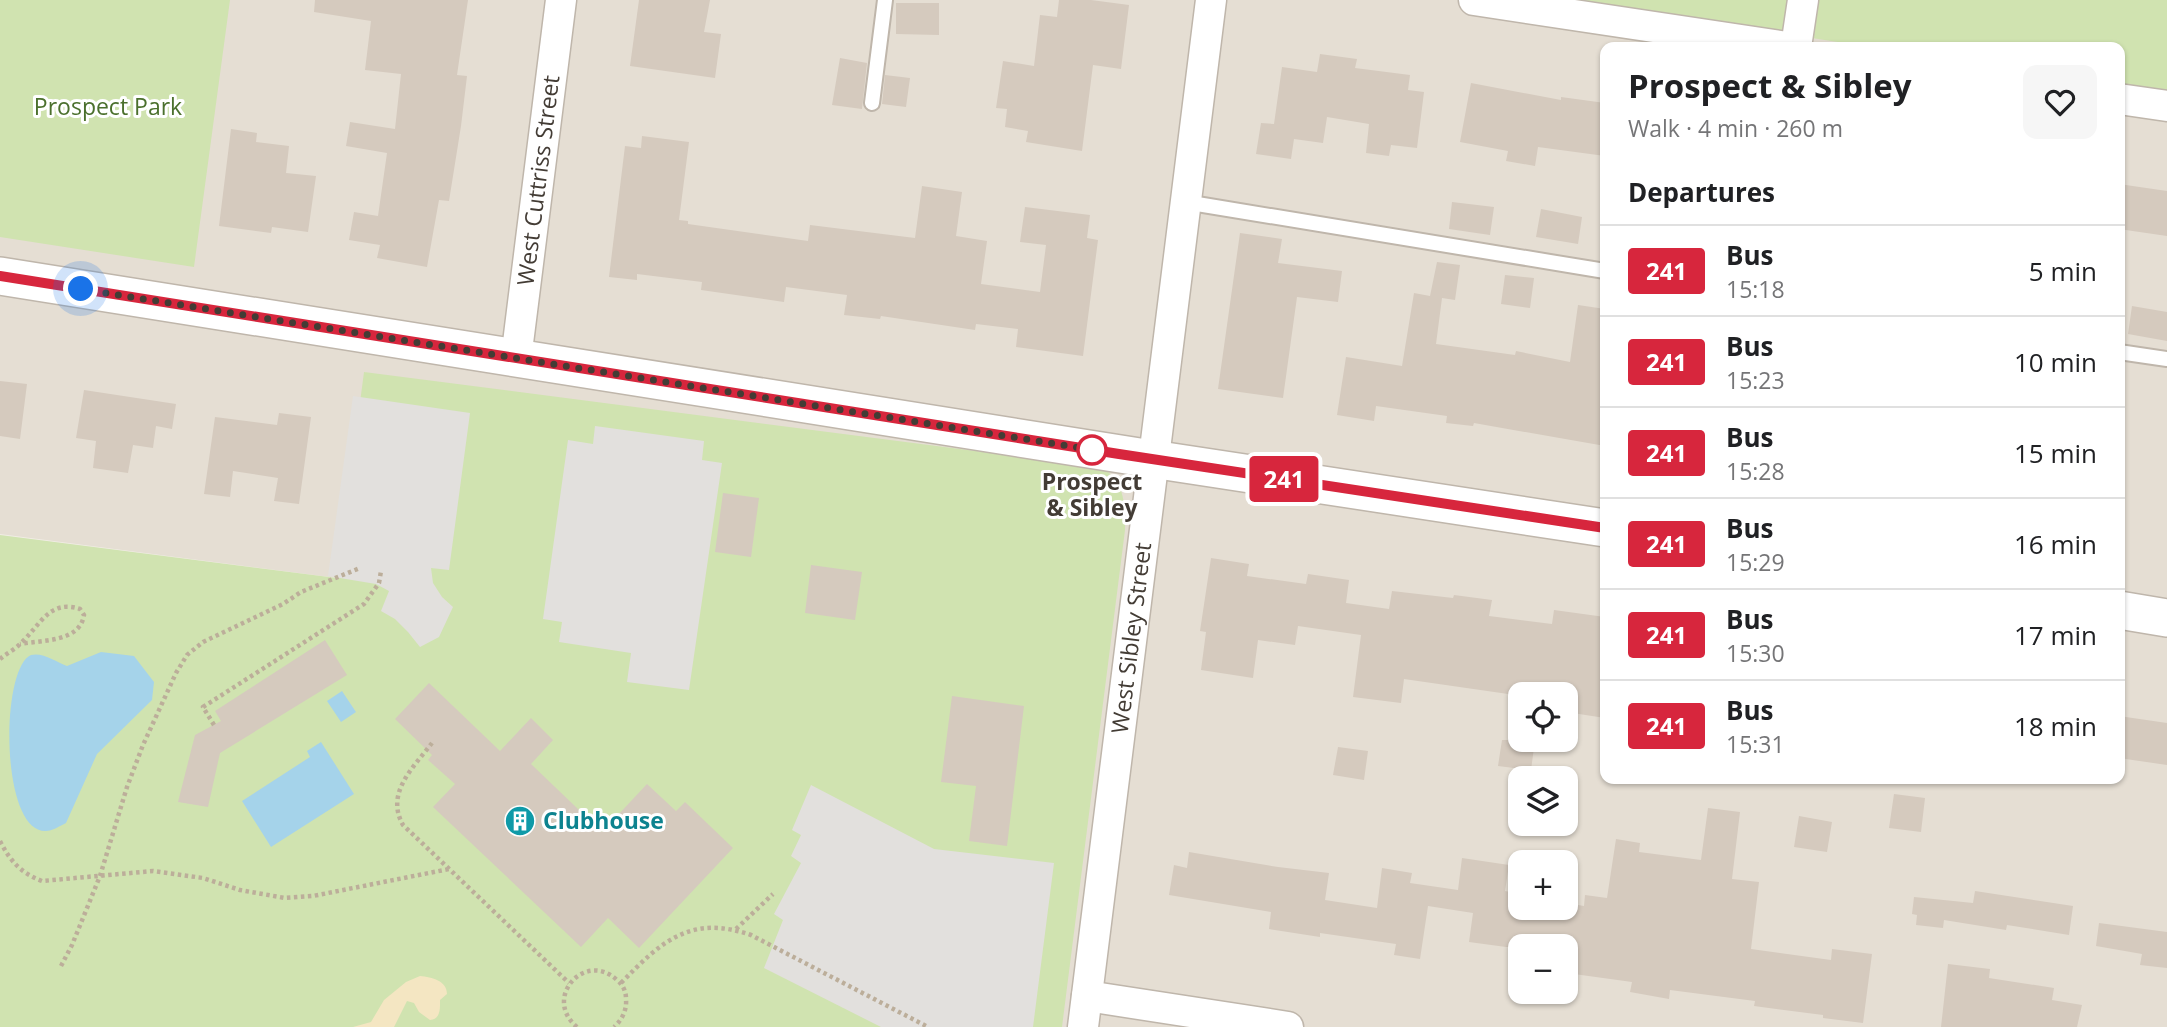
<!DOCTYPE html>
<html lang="en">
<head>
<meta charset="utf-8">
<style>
  :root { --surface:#fff; --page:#f6f6f6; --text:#202124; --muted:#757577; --line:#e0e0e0 }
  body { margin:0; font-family:"Open Sans",sans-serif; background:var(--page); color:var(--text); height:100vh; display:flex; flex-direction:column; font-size:26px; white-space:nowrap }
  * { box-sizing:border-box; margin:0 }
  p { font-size:23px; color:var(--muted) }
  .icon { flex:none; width:38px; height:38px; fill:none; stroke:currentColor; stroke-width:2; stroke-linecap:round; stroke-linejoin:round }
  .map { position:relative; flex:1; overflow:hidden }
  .sheet { position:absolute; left:1600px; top:42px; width:525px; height:742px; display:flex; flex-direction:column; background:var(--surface); border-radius:14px; box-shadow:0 2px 5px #0004 }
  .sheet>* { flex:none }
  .badge { padding:0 14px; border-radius:5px; font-size:24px; line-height:46px }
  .controls { position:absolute; left:1508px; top:682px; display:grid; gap:14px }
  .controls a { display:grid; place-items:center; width:70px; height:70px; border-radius:14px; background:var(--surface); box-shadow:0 2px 5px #0004; font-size:35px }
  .you { position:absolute; width:35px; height:35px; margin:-18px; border:5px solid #fff; border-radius:50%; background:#1a73e8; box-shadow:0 0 0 10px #1a73e833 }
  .map>.badge { position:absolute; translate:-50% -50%; box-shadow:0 0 0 4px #fff }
  h2 { padding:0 28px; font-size:26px; line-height:63px }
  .round { display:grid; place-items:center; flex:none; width:74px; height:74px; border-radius:14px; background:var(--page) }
  .overview { display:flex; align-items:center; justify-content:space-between; height:119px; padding:0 28px }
  h1 { font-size:33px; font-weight:700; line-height:52px }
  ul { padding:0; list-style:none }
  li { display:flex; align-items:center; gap:21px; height:91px; padding:0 28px; border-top:2px solid var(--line) }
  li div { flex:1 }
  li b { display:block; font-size:26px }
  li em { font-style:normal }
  li .badge { min-width:77px; font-weight:700; text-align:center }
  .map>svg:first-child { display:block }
  .residential { fill:#e5ded3; fill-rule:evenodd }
  .green { fill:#d0e3b0 }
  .sand { fill:#f4e6c2 }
  .parking { fill:#e2e0dd }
  .water { fill:#a5d3ea }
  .building { fill:#d5cabe }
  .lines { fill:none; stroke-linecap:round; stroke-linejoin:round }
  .service-casing { stroke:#bfb6ab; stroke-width:18 }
  .minor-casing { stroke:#bfb6ab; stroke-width:33 }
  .tertiary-casing { stroke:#bfb6ab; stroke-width:40 }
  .path { stroke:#bcae9a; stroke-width:4.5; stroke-dasharray:3.5 3.5; stroke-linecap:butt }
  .service { stroke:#fff; stroke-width:14 }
  .minor { stroke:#fff; stroke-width:30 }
  .tertiary { stroke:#fff; stroke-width:37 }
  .line-casing { stroke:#fff; stroke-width:16 }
  .line { stroke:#d7263d; stroke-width:10 }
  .walk { stroke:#433c35; stroke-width:7; stroke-dasharray:0 12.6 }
  .stop-dot { fill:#fff; stroke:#d7263d; stroke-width:3.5 }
  .labels { text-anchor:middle; stroke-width:6; stroke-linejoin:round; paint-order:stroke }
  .park-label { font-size:23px; fill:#4b702d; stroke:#fff }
  .street-label { font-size:23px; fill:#433c35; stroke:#fff }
  .stop-label { font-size:23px; font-weight:bold; fill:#433c35; stroke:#fff }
  .culture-label { font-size:23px; font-weight:bold; fill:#0d838f; stroke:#fff; text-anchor:start }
</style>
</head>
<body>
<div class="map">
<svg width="2167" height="1027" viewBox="0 0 2167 1027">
  <rect width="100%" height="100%" fill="#f1ede5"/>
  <!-- residential -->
  <path class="residential" d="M0,0H2167V1027H1062L365,372L337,578L0,534ZM1605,47H2119V779H1605ZM1521,695H1566V740H1521ZM1521,779H1566V824H1521ZM1521,863H1566V908H1521ZM1521,947H1566V992H1521Z"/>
  <!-- green -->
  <path class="green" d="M0,0H230L194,267L0,237Z
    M1568,0H2167V94L2119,86V47H1870Z
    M364,372L1099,467C1124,477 1126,505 1125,530L1062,1027H0V535L337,578Z"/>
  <!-- sand -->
  <path class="sand" d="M420,976C432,977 447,981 447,994L440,1000C440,1008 441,1019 430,1020L419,1012L414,1003L407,1001L394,1027H353L371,1022L384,1000L406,982Z"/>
  <!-- parking -->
  <path class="parking" d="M353,396L470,413L449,570L431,568L433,583L442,597L453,607L439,637L420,647L408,632L395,619L381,611L389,591L376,584L328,576Z
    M595,426L704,441L702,460L722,463L689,690L627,682L631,653L559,642L562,622L543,619L568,440L593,444Z
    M811,785L934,849L1054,863L1033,1027H881L764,968L783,920L774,914L801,863L791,856L801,835L792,830Z"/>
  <!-- water -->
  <path class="water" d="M101,652L134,656L154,682L152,700L97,754L66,823C60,826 52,831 46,831C0,833 0,668 31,655C43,652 56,662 67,666Z
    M342,691L356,712L341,722L327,701Z
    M321,742L354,794L271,847L242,801L310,757L307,751Z"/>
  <!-- building -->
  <path class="building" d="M315,0H468L457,75L467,76L461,126L449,201L439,200L427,267L377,258L380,245L349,240L354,212L378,216L387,153L346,146L350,122L395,129L401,74L365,70L371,21L314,12Z
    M639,0H710L704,32L721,34L715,78L630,66Z
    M1059,0H1091L1129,5L1121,69L1093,65L1082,151L1026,142L1028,131L1005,127L1007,109L996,108L1003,61L1034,66L1040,15L1057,17Z
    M896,3H939V35L896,34Z
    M1320,54L1357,59L1355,68L1410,75L1408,90L1424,92L1417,148L1391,145L1389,156L1366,153L1369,124L1327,117L1323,143L1294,139L1291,159L1256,154L1261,123L1274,124L1282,67L1317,72Z
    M840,58L867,63L862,109L832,105Z
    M885,75L910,78L906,107L882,104Z
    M1471,83L1561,100V97L1605,103V156L1538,147L1535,166L1506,161L1508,151L1460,142Z
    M231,129L257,133L256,142L289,146L286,173L316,176L308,232L272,227L271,233L219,226Z
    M642,136L689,142L679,220L688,221V224L808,241L810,225L915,238L922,186L962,192L956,236L987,241L981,284L1040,292L1046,245L1020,242L1025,207L1090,215L1087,238L1098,240L1083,356L1016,347L1018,329L976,324L975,330L881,316L880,319L844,315L847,295L786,287L784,302L701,290L702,282L637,274V280L609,277L625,146L641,148Z
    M2119,184L2167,191V236L2119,229Z
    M1452,202L1494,207L1490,235L1449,229Z
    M1541,209L1582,217L1578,244L1536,237Z
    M1240,233L1282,239L1278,263L1342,271L1338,302L1297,297L1283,398L1218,389Z
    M1437,262L1460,265L1455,300L1442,298L1436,344L1515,355L1516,351L1570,362L1578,305L1605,309V446L1474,423L1473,426L1446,423L1447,416L1376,406L1374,421L1337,415L1346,357L1402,366L1414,293L1430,296Z
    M1505,275L1534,278L1530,308L1501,304Z
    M2132,306L2167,312V341L2128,334Z
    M0,381L27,384L20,439L0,436Z
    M84,390L176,404L172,429L156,426L153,448L133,445L128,473L93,468L96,441L76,438Z
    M279,413L311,417L299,504L274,501L278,478L233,471L230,497L204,494L215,417L277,425Z
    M723,493L759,498L751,557L715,552Z
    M1211,558L1249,564L1247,576L1306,584L1308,574L1349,580L1346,603L1389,609L1392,591L1453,598L1454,595L1492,600L1489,616L1552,624L1554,610L1605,617V718L1566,712V695H1515L1404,679L1401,703L1353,697L1361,635L1298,626L1295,645L1258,640L1253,678L1201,670L1206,632L1200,631Z
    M811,565L862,572L855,620L805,613Z
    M325,640L347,675L220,753L208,807L178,802L195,735L221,721L215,711Z
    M429,683L500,751L531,718L553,740L531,764L602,832L647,784L676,811L685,802L733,848L639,948L608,918L581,947L433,807L455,784L428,760L432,755L395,719Z
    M952,696L1024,706L1007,846L969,841L976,786L941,782Z
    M2119,716L2167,723V765L2119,758Z
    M1502,740H1535L1531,770L1498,766Z
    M1338,747L1368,751L1364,780L1333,775Z
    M1894,794L1925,798L1921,832L1889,828Z
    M1708,808L1740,812L1732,879L1759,882L1751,949L1831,960L1832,949L1872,954L1863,1023L1823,1018V1015L1754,1006L1755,1001L1670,990L1669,999L1630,992L1632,982L1574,974L1578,947H1506L1469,942L1473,913L1428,906L1420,959L1394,955L1396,944L1320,933V937L1269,929L1271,912L1169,895L1174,865L1187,868L1189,852L1278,867L1329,873L1325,900L1377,908L1382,868L1412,873L1410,883L1458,890L1462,858L1509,865L1505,891L1521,894V908H1566V903L1584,906L1585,895L1607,898L1616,839L1640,843L1639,852L1701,860Z
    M1799,816L1832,822L1827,852L1794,847Z
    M1975,891L2073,906L2069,935L2007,925L2006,930L1944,920L1943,928L1916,925L1917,915L1912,914L1914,897L1973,903Z
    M2099,923L2167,932V968L2140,965L2142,954L2096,946Z
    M1948,964L1990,969L1989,978L2054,988L2052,1000L2082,1005L2077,1027H1941Z"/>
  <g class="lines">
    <!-- service casing -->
    <g class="service-casing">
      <path id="service" d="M872,103L885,0
        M1185,202L1605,271
        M2119,352L2167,359"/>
    </g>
    <!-- minor casing -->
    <g class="minor-casing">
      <g id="minor">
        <path d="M1474,0L1787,47"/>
        <path d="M1796,47L1803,0"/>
        <path d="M2119,99L2167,106"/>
        <path id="s1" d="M516,359L561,0"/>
        <path d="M1087,996L1288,1027"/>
        <path id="s2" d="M1083,1027L1211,0"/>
      </g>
    </g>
    <!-- tertiary casing -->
    <g class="tertiary-casing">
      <path id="tertiary" d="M0,276L1152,459L1605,528
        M2119,610L2167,618"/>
    </g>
    <!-- path -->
    <path class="path" d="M0,659C7,653 16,649 22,642C41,624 50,599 80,609L84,615C80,642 43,640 20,644
      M214,725L203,707L364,604L379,583L381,571
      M432,743C413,768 385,793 403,825L569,983
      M0,841C10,861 21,873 42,881L153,871L203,878L240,890L285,898L313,896L449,869
      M736,929L773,894
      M61,966L72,945L100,876L127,787L143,745L176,673L187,655L203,642L283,604L301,592L360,568
      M621,983C661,942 690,914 751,935L928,1027
      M577,1027C542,998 585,950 617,980C623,985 626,991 626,999C627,1010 622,1020 614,1027"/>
    <!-- service -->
    <use href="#service" class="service"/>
    <!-- minor -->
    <use href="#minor" class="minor"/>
    <!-- tertiary -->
    <use href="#tertiary" class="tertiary"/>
  </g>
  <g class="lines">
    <!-- line casing -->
    <g class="line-casing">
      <path id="line" d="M0,276L1119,454L1605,528"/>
    </g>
    <!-- line -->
    <use href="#line" class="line"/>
    <!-- walk -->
    <path class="walk" d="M81,289L1100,451L1092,450"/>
  </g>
  <!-- icons -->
  <defs>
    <g id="building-disc" transform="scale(1.575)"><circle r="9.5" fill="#0f9aa8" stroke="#fff"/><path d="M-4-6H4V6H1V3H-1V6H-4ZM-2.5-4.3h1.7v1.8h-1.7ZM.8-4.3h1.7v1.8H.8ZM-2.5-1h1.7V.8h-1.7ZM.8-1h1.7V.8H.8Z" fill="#fff"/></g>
  </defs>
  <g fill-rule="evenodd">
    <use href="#building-disc" x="520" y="821"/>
  </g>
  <!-- markers -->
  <circle class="stop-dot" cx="1092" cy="450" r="14"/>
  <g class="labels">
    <!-- park labels -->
    <g class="park-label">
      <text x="108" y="115">Prospect Park</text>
    </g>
    <!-- street labels -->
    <g class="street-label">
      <text dy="8" stroke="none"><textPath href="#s1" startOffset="180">West Cuttriss Street</textPath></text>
      <text dy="8" stroke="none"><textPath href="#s2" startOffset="392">West Sibley Street</textPath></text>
    </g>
    <!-- stop labels -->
    <g class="stop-label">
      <text x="1092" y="490">Prospect<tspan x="1092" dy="26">&amp; Sibley</tspan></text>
    </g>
    <!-- culture labels -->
    <g class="culture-label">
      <text x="543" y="829">Clubhouse</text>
    </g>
  </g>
</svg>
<div class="controls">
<a><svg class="icon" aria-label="locate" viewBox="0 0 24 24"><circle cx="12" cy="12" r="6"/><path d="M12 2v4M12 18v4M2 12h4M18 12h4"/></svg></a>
<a><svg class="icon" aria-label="layers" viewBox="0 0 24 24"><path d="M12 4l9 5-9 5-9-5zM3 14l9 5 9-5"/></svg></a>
<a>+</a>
<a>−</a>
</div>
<div class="you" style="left:81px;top:289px"></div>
<b class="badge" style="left:1284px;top:479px;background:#d7263d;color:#fff">241</b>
<section class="sheet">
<div class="overview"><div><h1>Prospect &amp; Sibley</h1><p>Walk · 4 min · 260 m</p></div><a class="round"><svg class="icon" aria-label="heart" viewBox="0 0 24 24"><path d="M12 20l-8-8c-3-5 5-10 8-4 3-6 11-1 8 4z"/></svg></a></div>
<h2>Departures</h2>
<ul>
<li><span class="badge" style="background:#d7263d;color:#fff">241</span><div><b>Bus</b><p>15:18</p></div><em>5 min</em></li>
<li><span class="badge" style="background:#d7263d;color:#fff">241</span><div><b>Bus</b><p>15:23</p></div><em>10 min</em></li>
<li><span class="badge" style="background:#d7263d;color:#fff">241</span><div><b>Bus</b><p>15:28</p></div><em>15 min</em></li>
<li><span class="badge" style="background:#d7263d;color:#fff">241</span><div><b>Bus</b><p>15:29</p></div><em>16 min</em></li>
<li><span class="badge" style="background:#d7263d;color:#fff">241</span><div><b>Bus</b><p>15:30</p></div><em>17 min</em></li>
<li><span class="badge" style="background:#d7263d;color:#fff">241</span><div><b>Bus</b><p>15:31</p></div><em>18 min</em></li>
</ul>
</section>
</div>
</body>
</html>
